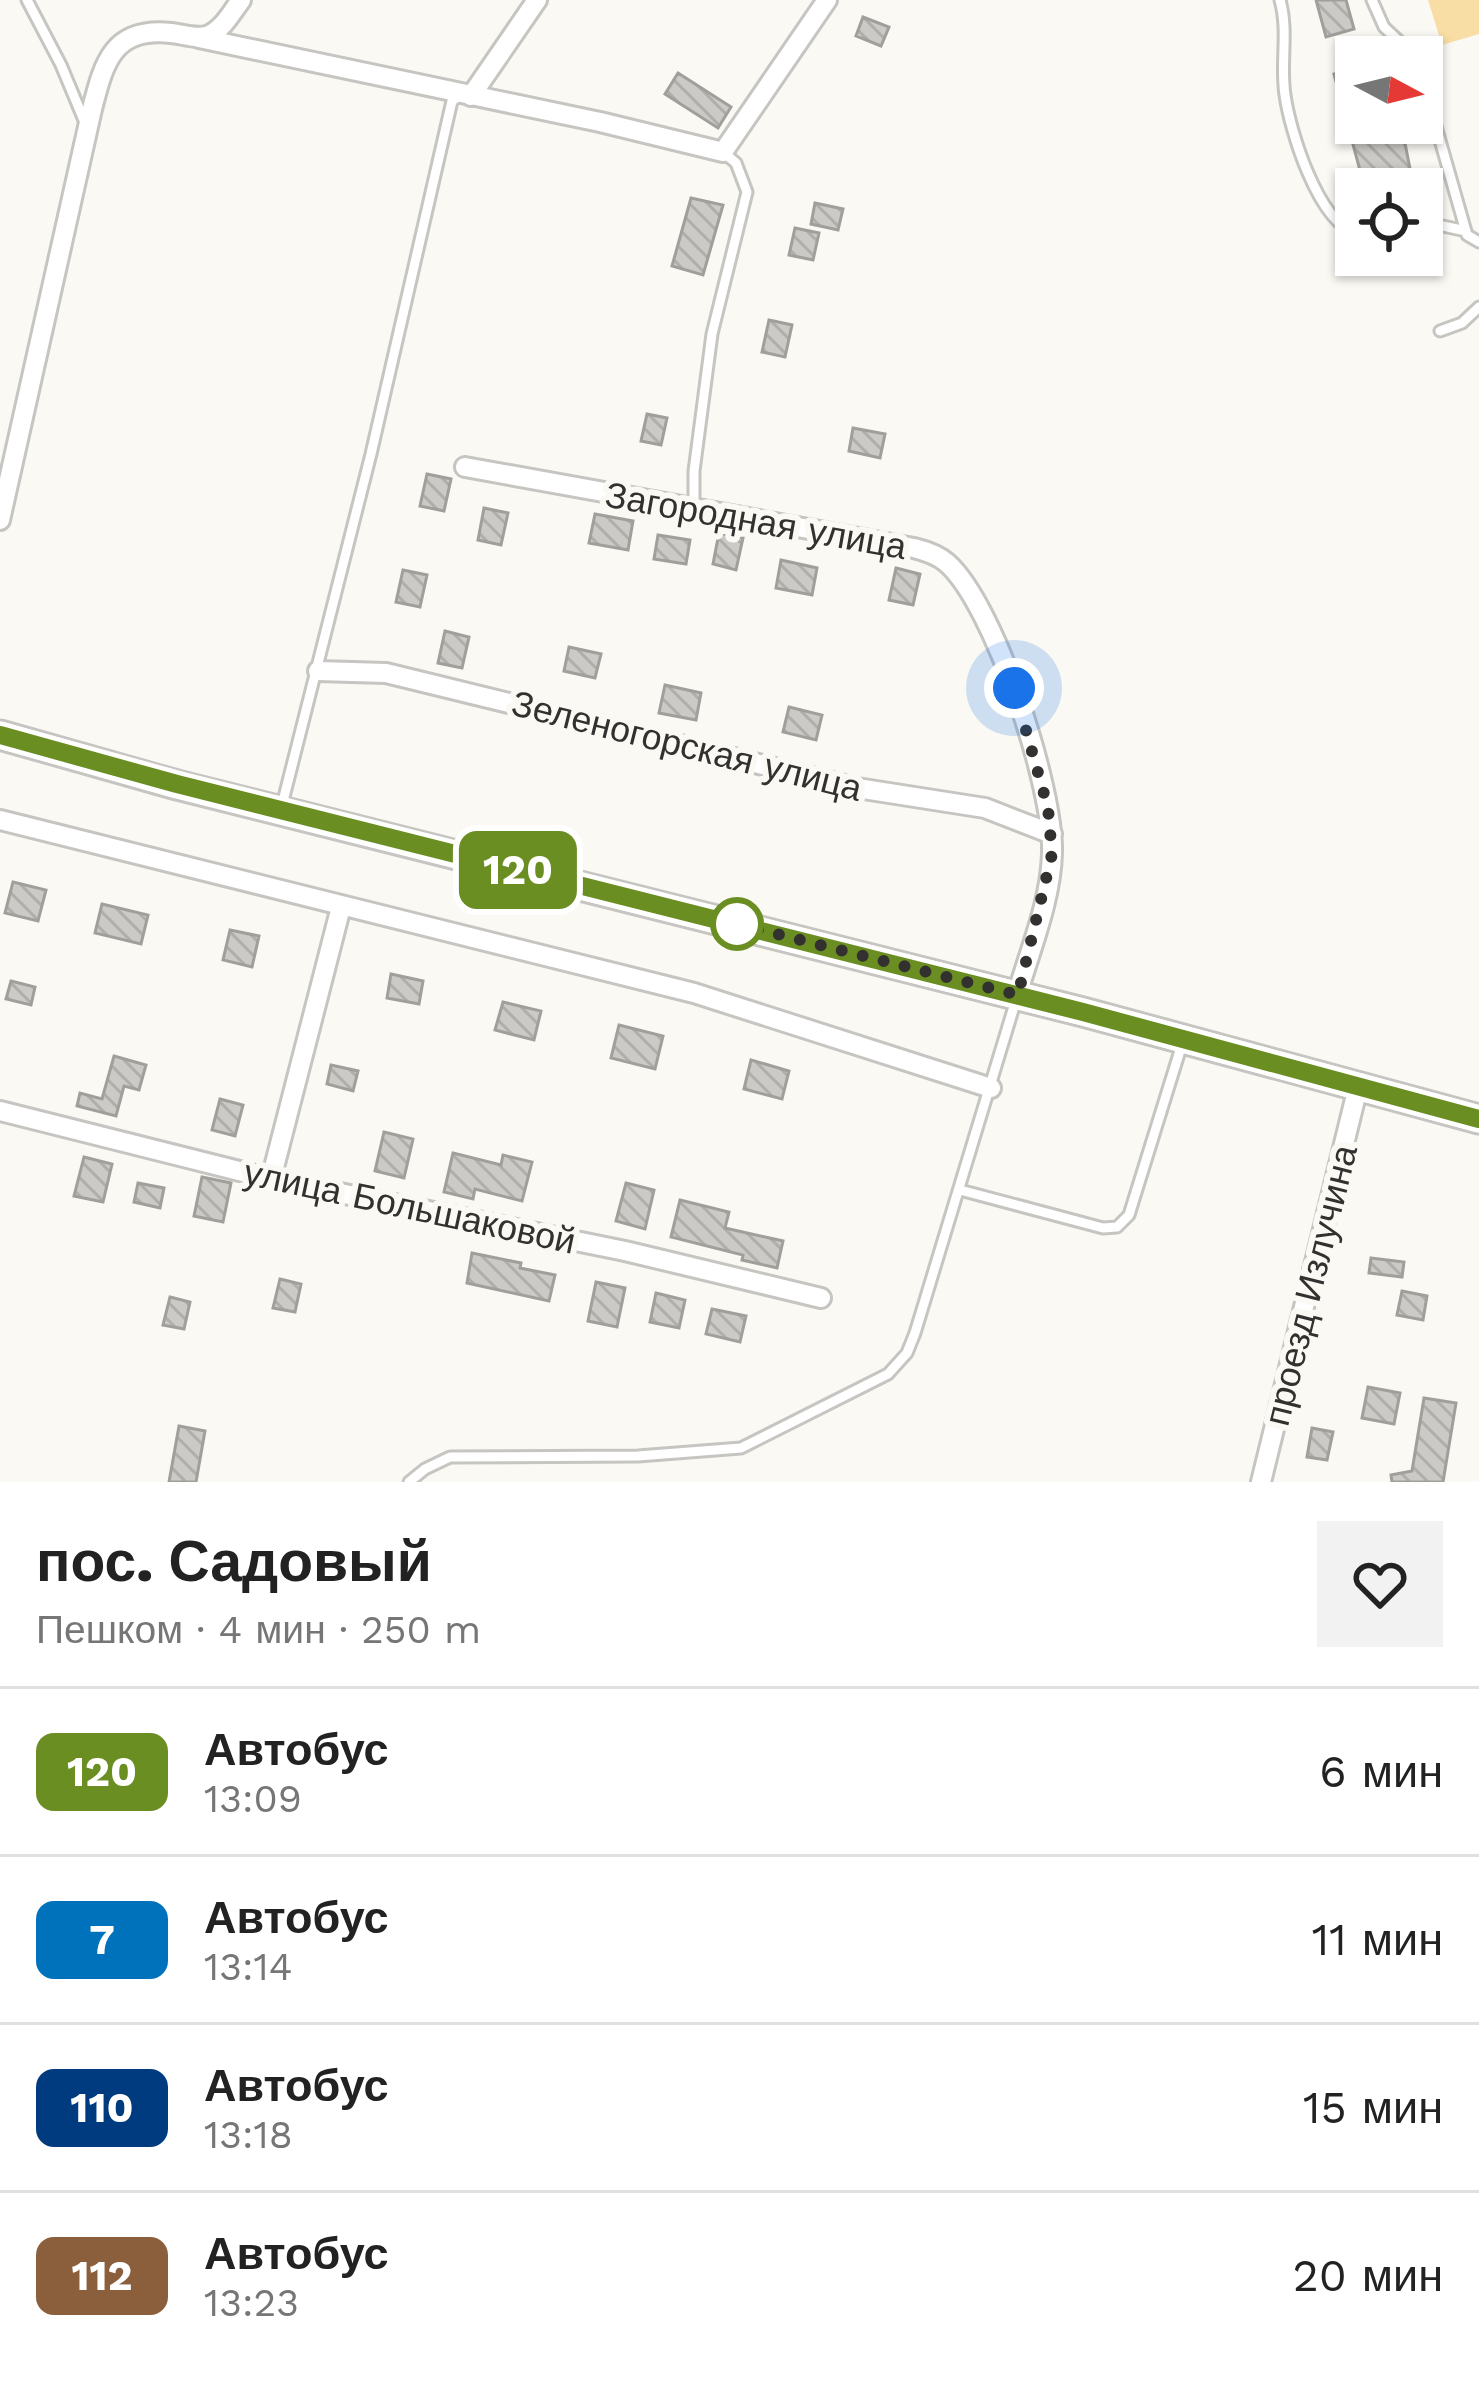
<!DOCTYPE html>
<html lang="ru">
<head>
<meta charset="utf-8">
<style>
  :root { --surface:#fff; --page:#f2f2f2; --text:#222; --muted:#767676; --line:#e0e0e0 }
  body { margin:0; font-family:"Work Sans",sans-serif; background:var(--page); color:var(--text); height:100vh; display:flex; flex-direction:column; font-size:45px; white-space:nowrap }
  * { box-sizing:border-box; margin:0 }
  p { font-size:39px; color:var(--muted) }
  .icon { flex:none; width:66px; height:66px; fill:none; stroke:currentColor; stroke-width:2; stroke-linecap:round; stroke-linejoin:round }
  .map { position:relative; height:1482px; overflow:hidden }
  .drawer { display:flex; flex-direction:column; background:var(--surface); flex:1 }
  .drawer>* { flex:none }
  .badge { padding:0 24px; border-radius:18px; font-size:42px; line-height:78px }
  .needle { width:78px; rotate:97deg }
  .buttons { position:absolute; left:1335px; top:36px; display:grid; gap:24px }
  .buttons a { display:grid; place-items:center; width:108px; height:108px; border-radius:0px; background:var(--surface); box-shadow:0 3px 9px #0004; font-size:60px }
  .you { position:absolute; width:60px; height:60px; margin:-30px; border:9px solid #fff; border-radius:50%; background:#1a73e8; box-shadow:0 0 0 18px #1a73e833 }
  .map>.badge { position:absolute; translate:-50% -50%; box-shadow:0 0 0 6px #fff }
  .round { display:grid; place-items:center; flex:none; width:126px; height:126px; border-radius:0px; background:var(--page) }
  .summary { display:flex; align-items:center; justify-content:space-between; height:204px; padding:0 36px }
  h1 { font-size:57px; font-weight:800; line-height:90px }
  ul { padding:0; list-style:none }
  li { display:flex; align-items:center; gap:36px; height:168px; padding:0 36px; border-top:3px solid var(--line) }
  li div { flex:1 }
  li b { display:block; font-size:45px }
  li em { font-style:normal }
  li .badge { min-width:132px; font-weight:700; text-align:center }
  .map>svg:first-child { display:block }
  .green { fill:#f8dea4 }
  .building { fill:url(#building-back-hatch); stroke:#a19f9b; stroke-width:3 }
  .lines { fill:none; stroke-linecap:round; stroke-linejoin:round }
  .service-casing { stroke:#c7c5c1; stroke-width:15 }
  .minor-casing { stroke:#c7c5c1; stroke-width:24 }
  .secondary-casing { stroke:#c7c5c1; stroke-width:33 }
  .service { stroke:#fff; stroke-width:9 }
  .minor { stroke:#fff; stroke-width:18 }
  .secondary { stroke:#fff; stroke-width:27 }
  .line-casing { stroke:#fff; stroke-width:27 }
  .line { stroke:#6b8e23; stroke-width:18 }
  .walk { stroke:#323130; stroke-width:12; stroke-dasharray:0 21.6 }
  .stop-dot { fill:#fff; stroke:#6b8e23; stroke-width:6 }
  .labels { text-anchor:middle; stroke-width:12; stroke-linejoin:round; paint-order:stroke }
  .street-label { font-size:36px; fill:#323130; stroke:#fbf9f4 }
</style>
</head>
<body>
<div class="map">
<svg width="1479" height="1482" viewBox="0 0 1479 1482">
  <defs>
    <pattern id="building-back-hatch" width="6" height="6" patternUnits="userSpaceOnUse" patternTransform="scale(3)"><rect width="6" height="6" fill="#cccac6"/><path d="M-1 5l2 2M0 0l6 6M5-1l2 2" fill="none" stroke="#b0aeaa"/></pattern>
  </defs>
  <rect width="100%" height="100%" fill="#fbf9f4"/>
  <!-- green -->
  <path class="green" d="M1428,0H1479V34L1442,45Z"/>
  <!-- building -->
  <path class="building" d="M1316,0H1346L1354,29L1326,37Z
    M863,17L889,27L881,46L856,36Z
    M1356,68V123H1401L1414,189H1365L1334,74Z
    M678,73L731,107L718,128L665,94Z
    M691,198L723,205L703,275L672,266Z
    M815,203L843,209L838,230L811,224Z
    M795,228L819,233L813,260L789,255Z
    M769,320L792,325L785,357L762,352Z
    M647,414L667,418L661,445L641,441Z
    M853,428L885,434L880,458L849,451Z
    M427,474L451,479L444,511L420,506Z
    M484,508L508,513L501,545L478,540Z
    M595,514L633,521L628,550L589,543Z
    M719,533L743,538L736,570L713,564Z
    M658,535L690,540L686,564L654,559Z
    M781,560L817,568L812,595L776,588Z
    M896,568L920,574L913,605L889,600Z
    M403,570L427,575L420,607L396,602Z
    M445,631L469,637L462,668L438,663Z
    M569,647L601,654L595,678L564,671Z
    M665,685L701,693L696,720L659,713Z
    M789,707L822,715L816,740L783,732Z
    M13,882L46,890L38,921L5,913Z
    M102,904L148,915L141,944L95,933Z
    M230,930L259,936L252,967L223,960Z
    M391,974L423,981L419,1004L387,998Z
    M11,981L35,987L31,1005L6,999Z
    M503,1002L541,1011L534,1040L495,1030Z
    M619,1025L663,1036L655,1069L611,1058Z
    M114,1056L146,1065L139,1090L124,1086L116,1116L77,1106L80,1093L102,1099Z
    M751,1060L789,1071L782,1099L744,1089Z
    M331,1065L358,1071L353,1091L327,1084Z
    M220,1099L243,1105L235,1136L212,1130Z
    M384,1132L413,1139L404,1178L375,1171Z
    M453,1153L501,1165L503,1155L532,1162L522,1201L475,1189L473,1199L444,1192Z
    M84,1157L112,1164L103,1202L74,1196Z
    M202,1177L231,1183L223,1222L194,1216Z
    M138,1183L164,1188L160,1208L134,1202Z
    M626,1183L654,1190L645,1229L616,1221Z
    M680,1200L729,1212L725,1228L783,1241L777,1268L742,1260L743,1255L671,1237Z
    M472,1253L521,1263L520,1268L555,1275L549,1301L467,1283Z
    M1371,1258L1404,1262L1402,1277L1369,1273Z
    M280,1279L301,1284L295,1312L273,1308Z
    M596,1282L625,1288L617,1327L588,1321Z
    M1402,1291L1427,1296L1423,1320L1397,1315Z
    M656,1293L685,1300L679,1328L650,1322Z
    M170,1297L190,1302L184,1329L163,1325Z
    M712,1309L746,1316L740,1342L706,1334Z
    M1368,1387L1400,1393L1394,1424L1362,1418Z
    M1424,1398L1456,1403L1443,1482H1392L1391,1475L1412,1471Z
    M179,1426L205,1431L196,1482H169Z
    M1312,1428L1333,1432L1327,1460L1307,1457Z"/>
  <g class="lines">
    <!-- service casing -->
    <g class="service-casing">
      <path id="service" d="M27,0L61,65L86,125
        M1280,0C1289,32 1280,63 1285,95C1290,131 1318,222 1356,233
        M1372,0L1384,27L1416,57
        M1422,77L1467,235L1479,242
        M1422,228L1443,226L1466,231
        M1440,331L1462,323L1479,307
        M694,508V471L712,334L747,192L736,163L723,152
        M282,805L371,454L452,101L459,96
        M960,1190L1103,1228L1117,1227L1129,1215L1183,1041
        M409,1482L425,1469L450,1457L638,1456L741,1448L888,1374L907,1353L915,1333L1016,1000"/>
    </g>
    <!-- minor casing -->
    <g class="minor-casing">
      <path id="minor" d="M199,38L600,122L723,152L827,0
        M471,96L537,0
        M465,467L914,548C926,551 938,555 947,563C995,605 1054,789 1052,853C1051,900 1030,950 1017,995
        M0,520L92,109C104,62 113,27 171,33C183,34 197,40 209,35C223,29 232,12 241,0
        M318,671L386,673L857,788L985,808L1052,834
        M0,820L694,993L991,1088
        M0,1111L271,1179L625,1251L821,1298
        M271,1179L341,907
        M1261,1482L1358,1087"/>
    </g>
    <!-- secondary casing -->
    <g class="secondary-casing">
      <path id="secondary" d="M0,735L177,785L1083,1012L1479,1119"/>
    </g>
    <!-- service -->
    <use href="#service" class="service"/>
    <!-- minor -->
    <use href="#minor" class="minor"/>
    <!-- secondary -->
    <use href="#secondary" class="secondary"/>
  </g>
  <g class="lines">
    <!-- line casing -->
    <g class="line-casing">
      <path id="line" d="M0,735L177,784L1083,1012L1479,1119"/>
    </g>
    <!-- line -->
    <use href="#line" class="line"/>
    <!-- walk -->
    <path class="walk" d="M737,924L1018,995L1052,854L1048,808L1014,688"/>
  </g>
  <!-- markers -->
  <circle class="stop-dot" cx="737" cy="924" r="24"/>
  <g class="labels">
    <!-- street labels -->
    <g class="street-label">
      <text transform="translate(756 520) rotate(10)" y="13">Загородная улица</text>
      <text transform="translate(687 745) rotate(14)" y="13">Зеленогорская улица</text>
      <text transform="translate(410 1206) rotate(12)" y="13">улица Большаковой</text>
      <text transform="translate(1310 1285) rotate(-76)" y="13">проезд Излучина</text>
    </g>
  </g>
</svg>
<div class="buttons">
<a><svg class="needle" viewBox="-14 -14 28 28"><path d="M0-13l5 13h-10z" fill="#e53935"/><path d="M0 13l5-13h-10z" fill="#767676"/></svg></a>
<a><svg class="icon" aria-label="locate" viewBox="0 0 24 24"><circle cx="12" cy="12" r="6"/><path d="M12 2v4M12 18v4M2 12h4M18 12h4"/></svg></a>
</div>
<div class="you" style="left:1014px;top:688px"></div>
<b class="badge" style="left:518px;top:870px;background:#6b8e23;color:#fff">120</b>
</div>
<section class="drawer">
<div class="summary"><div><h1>пос. Садовый</h1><p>Пешком · 4 мин · 250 m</p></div><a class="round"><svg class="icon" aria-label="heart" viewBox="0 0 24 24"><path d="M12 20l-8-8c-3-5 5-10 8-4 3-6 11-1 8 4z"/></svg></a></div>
<ul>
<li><span class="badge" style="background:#6b8e23;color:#fff">120</span><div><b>Автобус</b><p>13:09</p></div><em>6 мин</em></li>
<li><span class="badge" style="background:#0072bc;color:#fff">7</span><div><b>Автобус</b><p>13:14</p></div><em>11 мин</em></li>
<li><span class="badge" style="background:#003b80;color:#fff">110</span><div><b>Автобус</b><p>13:18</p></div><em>15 мин</em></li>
<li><span class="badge" style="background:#8b5e3c;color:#fff">112</span><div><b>Автобус</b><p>13:23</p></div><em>20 мин</em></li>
</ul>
</section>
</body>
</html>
